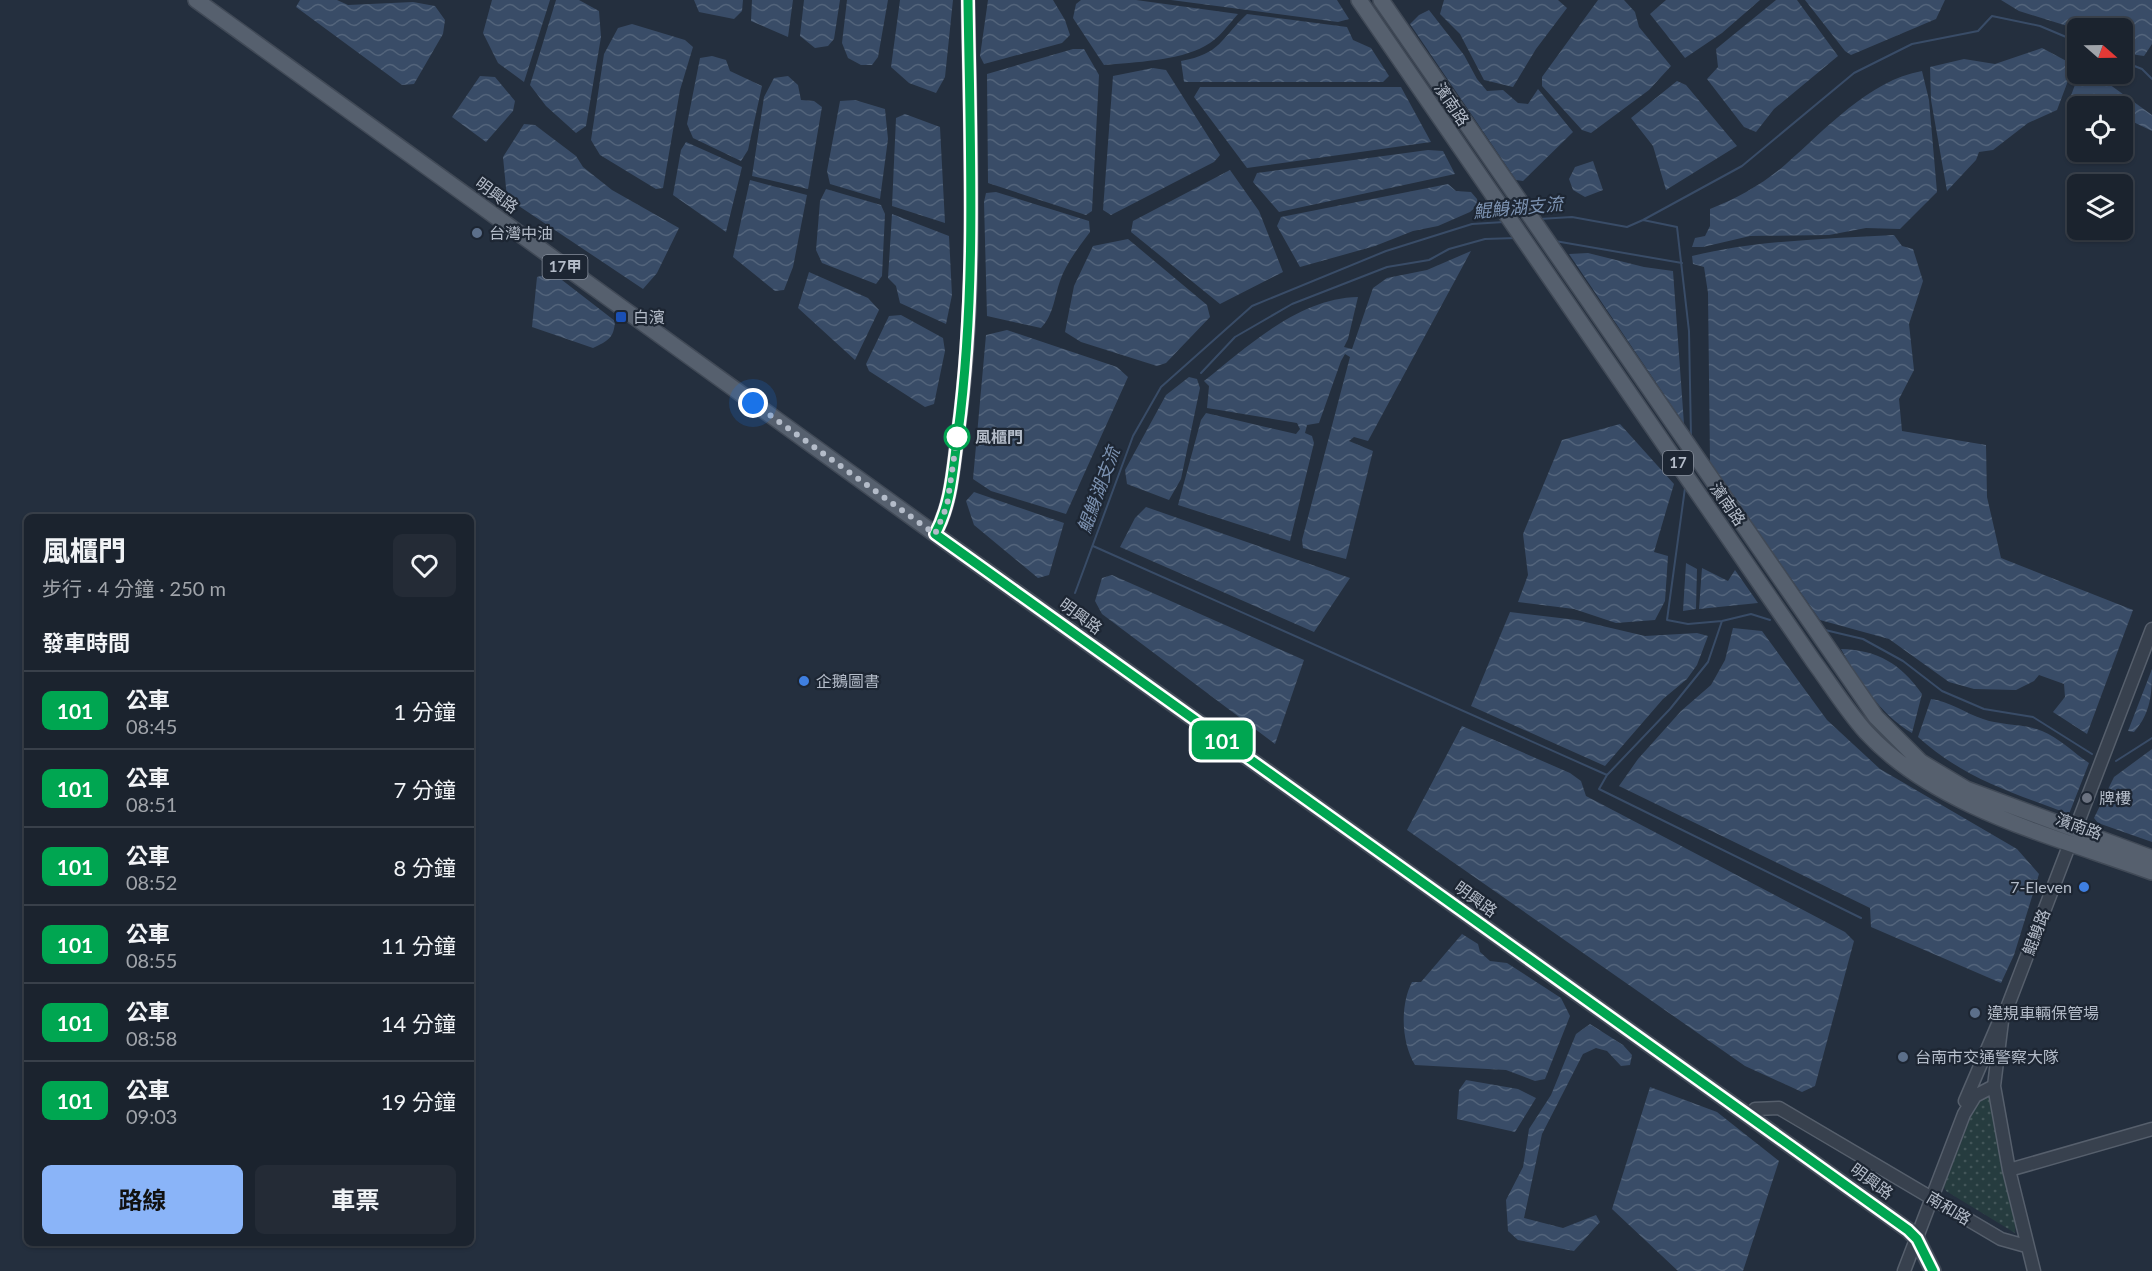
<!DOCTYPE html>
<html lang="zh-TW">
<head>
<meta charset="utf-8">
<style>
  :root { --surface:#1b232e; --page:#242b36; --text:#f1f3f6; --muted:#a0a4aa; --line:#39404a; --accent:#8ab4f8 }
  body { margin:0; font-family:Lato,"Noto Sans TC",sans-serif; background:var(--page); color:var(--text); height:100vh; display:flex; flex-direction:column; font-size:22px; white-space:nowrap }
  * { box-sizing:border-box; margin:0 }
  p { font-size:20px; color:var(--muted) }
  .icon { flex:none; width:33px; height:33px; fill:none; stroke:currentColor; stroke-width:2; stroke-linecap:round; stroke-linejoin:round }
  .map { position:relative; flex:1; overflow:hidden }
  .drawer { position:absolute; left:24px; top:514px; width:450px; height:732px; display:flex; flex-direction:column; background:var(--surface); border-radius:9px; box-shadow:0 2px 4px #0004,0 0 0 2px var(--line) }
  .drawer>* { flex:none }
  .badge { padding:0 12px; border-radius:9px; font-size:21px; line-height:39px }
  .needle { width:39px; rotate:110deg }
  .buttons { position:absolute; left:2067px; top:18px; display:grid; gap:12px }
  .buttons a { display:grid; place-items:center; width:66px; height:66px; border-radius:9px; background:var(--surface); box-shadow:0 2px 4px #0004,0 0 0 2px var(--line); font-size:30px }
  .you { position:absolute; width:30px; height:30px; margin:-15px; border:4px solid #fff; border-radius:50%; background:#1a73e8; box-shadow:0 0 0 9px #1a73e833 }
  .map>.badge { position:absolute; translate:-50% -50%; box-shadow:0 0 0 3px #fff }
  h2 { padding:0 18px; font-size:22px; line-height:54px }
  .round { display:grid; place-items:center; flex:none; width:63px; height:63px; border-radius:9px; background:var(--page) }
  .head { display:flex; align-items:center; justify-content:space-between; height:102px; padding:0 18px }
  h1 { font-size:28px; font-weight:700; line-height:45px }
  .button { display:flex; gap:12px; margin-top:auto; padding:12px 18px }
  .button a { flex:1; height:69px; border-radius:9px; background:var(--accent); color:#111; font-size:24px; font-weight:700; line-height:69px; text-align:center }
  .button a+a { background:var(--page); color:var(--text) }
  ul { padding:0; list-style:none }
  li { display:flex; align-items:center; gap:18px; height:78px; padding:0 18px; border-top:2px solid var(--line) }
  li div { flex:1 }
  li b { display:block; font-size:22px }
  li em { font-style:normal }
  li .badge { min-width:66px; font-weight:700; text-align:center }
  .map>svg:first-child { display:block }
  .park { fill:url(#park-dots) }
  .water { fill:url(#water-waves) }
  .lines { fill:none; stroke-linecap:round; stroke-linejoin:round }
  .stream { stroke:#394c67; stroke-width:2 }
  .minor-casing { stroke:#565f6c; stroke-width:15 }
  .major-casing { stroke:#414a57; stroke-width:18 }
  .minor { stroke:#38414e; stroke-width:12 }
  .major { stroke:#56606e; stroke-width:15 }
  .line-casing { stroke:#fff; stroke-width:14 }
  .line { stroke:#00a651; stroke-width:9 }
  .walk { stroke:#b4bcc9; stroke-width:6; stroke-dasharray:0 10.8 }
  .service-dot { fill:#5c6f8a; stroke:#1d2633; stroke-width:2 }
  .transit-dot { fill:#1a4fb4; stroke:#1d2633; stroke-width:2 }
  .stop-dot { fill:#fff; stroke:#00a651; stroke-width:3 }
  .shop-dot { fill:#3f7fe0; stroke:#1d2633; stroke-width:2 }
  .worship-dot { fill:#6b7280; stroke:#1d2633; stroke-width:2 }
  .labels { text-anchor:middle; stroke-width:4.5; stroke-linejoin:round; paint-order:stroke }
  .shield { fill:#1d2633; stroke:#878f9c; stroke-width:1.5 }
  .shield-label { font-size:15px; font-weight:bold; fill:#b4bcc9 }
  .street-label { font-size:16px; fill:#b4bcc9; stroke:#1d2633 }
  .poi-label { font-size:16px; fill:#b4bcc9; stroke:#1d2633; text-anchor:start }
  .stop-label { font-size:16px; font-weight:bold; fill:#b4bcc9; stroke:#1d2633; text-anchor:start }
  .water-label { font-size:18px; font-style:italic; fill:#7c92b1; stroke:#1d2633 }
</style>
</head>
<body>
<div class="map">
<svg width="2152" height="1271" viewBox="0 0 2152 1271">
  <defs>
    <pattern id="park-dots" width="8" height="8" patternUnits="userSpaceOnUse" patternTransform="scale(1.5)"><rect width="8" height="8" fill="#263c3f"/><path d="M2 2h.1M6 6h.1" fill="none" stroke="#435659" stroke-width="1.8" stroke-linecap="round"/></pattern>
    <pattern id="water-waves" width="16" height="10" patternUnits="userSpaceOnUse" patternTransform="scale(1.5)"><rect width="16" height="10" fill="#394c67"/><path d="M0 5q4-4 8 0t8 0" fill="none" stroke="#53647b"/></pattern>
  </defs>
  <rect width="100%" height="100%" fill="#242f3e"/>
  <!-- park -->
  <path class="park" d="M1979,1095L1989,1097L2001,1164L2016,1220L2015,1233L1946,1191L1944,1187Z"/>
  <!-- water -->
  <path class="water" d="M300,0H337L348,5L413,2L435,6L445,20L443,34L414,84L402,85L296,7Z
    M492,0H550L524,82L498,63L483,33Z
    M556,0H579L599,11L601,37L586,126L576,133L546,106L530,85Z
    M694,0H743L742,11L734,19L699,12Z
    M752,0H793L788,37L751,21Z
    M804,0H840L834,39L828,46L815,48L800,36Z
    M847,0H888L878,57L872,65H861L848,58L842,43Z
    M900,0H953L945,77L936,93L909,83L891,67Z
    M988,0H1053L1065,20L1070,35L1062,43L984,64L980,56Z
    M1081,0H1136L1238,14C1228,25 1219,39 1205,46C1178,61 1135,62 1104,65L1073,18L1076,4Z
    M1171,0H1337L1349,19L1338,22Z
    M1444,0H1558L1567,8L1536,49L1513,87L1484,80L1460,34L1440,14Z
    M1598,0H1624L1635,12L1639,27L1671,66L1649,90L1591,133L1582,130L1542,86V77Z
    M1666,0H1760L1722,33L1685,58L1650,14Z
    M1776,0H1797L1838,56L1774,109L1756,132L1744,127L1707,79L1718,67L1716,49Z
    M1805,0H1945L1936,19L1851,55L1845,51Z
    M2001,0H2152V44L2144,56L2123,53L2122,28L2077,29L2019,11Z
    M1429,10L1464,55L1477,79L1487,91L1503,90L1518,103L1528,104L1538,89L1573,132L1523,181L1516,180L1410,24L1419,15Z
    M1247,14L1347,27L1353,40L1371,48L1389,76L1383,82H1184L1181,61C1221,54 1221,38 1247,14Z
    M632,24L685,40L693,47L680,90L663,188L656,189L600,155L591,140L604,54L618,28Z
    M2042,48L2074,65L2057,110L2028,123L1993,150L1979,152L1976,160L1947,191L1931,100L1930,67L1964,59L1995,64Z
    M1073,49H1084L1099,75L1092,211L1086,215L988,183L987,74Z
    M712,56L726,60L730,71L762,86L748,150L741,161L693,138L687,124L700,58Z
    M1153,68L1166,70L1220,155L1214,162L1111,215L1103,210L1113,76Z
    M1922,71L1929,100L1937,192L1900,229L1866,228L1829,235L1750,236L1703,247H1692L1695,238L1705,236L1710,226V209C1738,198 1763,184 1786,164C1824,131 1869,80 1922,71Z
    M2079,74H2095L2152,115V131L2123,117L2122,106L2100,104L2078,106L2077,114L2066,109Z
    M480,76L495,77L515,101L513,111L486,142L452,117Z
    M788,76L798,85L801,100L814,101L822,107L808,189L752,176L764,97L774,78Z
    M1677,81L1686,85L1737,146L1666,190L1653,146L1631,118Z
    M1200,87H1401L1431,142L1247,168L1194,97Z
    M855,100L885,109L888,139L880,199L830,184L827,171L840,101Z
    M905,114L940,127L945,223L892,206L896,118Z
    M524,124L535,125L576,156L583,167L612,190L679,228L657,273L643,289L507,198L503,157Z
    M686,142L742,167L726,232L673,195L681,150Z
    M1428,150L1443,151L1455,174L1279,212L1253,182L1257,173Z
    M1593,161L1603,190L1585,197L1573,190L1569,179L1575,167Z
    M1230,170L1259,211L1283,272L1220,304L1131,232L1133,221Z
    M750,180L807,195L793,267L784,290L775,291L733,257Z
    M1448,184L1456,191L1471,192L1477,199L1478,205L1470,212L1438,226L1413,231L1375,246L1300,267L1277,226L1281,217Z
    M826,189L881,205L885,214L882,276L876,284L822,263L816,250L820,201Z
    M996,192L1089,221L1090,232C1079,247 1066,263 1060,281C1054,298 1054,314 1041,328L987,316L984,202L986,193Z
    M892,214L949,236L952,295L946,324L900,303L896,286L888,278Z
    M1894,235L1902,246L1913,249L1923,281L1909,324L1914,370L1899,399L1902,431L1986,445L1987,497L2001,558L2133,610L2087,734L2053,712L2065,697L2064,684L2039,675L2034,681L2016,690L1974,689L1949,682L1889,639L1820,620L1710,463L1708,293L1704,267L1693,264L1692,256C1758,240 1827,239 1894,235Z
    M1128,239L1207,305L1210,317L1166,363L1157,366L1081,342L1065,332L1074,286L1093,246Z
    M1471,251L1368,441L1354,437L1349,441L1373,451L1346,559L1303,548L1302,540L1350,357L1345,354L1341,361L1319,423L1307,425L1305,433L1312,436L1314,443L1290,541L1178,505L1201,420L1206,413L1296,434L1300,429L1297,423L1207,408L1209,386L1204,381C1248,346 1299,298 1358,297L1348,339L1344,347L1352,349L1373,288L1387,278L1427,270Z
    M1588,253L1644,267L1673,271L1684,424L1569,254Z
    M809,272L868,298L879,310L855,360L798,308Z
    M548,274L562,280L615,321C614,338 608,341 593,348L532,327L537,277Z
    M901,315L943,338L945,351L934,404L925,407L869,371L866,364L889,316Z
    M1007,330L1117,367L1128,377L1066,514L991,491L973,479L986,335Z
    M1189,377L1197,379L1200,388L1181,479L1169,500L1127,484L1125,470L1166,395Z
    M1620,424L1674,484L1654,552L1668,556L1665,601L1655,620L1616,623L1574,609L1518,602L1528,575L1523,534L1562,440Z
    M974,492L1064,523L1049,575L1038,578L974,525L966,501Z
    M1146,507L1350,578L1314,632L1120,547L1135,518Z
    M1686,563L1697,569L1696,609L1683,611Z
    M1702,568L1728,581L1735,570L1758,603L1699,609Z
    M1112,575L1304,660L1275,744L1102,614L1095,601L1102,578Z
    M1510,612L1577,620L1645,636L1697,633L1708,636L1697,665L1687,679L1663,699L1605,766L1471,706Z
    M1733,628L1762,631L1827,720L1880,769L2017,849L2039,874L2014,955L2001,983L1871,927L1870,908L1619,786L1638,759L1681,711L1711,685L1725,660Z
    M1841,649C1878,650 1901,664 1922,694L1912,733C1881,715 1858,680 1841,649Z
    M2152,669C2152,693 2151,713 2134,732L2128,731Z
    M1931,699C1949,701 1965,713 1983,719C2002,726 2023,723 2042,731C2058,737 2074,753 2089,763L2069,814C2013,793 1963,778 1918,737Z
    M1462,726L1570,773L1581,781L1586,796L1845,932L1854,941L1815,1086L1802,1092L1745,1066L1407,830Z
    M2152,749V842L2098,823L2094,818L2114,777Z
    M1462,934L1478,944L1480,952L1490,961L1507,963L1561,998L1570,1016L1545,1079L1535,1081L1506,1070L1415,1065C1401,1042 1400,1005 1412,982H1421Z
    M1590,1024L1623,1045L1632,1055L1630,1065L1621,1066L1607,1051L1596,1048L1583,1054L1542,1134L1524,1218L1563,1228L1596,1215L1600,1222L1574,1251L1518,1240L1508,1231L1506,1200L1523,1167L1529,1129L1551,1095L1576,1034Z
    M1466,1080L1518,1089L1536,1098L1515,1132L1457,1119L1459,1090Z
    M1650,1087L1717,1112L1779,1161L1743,1271H1678L1612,1209Z"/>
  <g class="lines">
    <!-- stream -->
    <path class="stream" d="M2122,61L2142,69L2152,79
      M1539,219L1572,217L1627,227L1643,220L1742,166L1854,73L1912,44L1978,31L1992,16L2040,26L2078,42
      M1643,220L1677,227L1689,331L1691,437
      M1555,241L1682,263
      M1201,373L1235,337L1292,304L1387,267L1429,260L1449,249L1485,239L1516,238
      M1685,488L1667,620L1688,624L1722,621L1751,614L1770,620
      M1093,546L1607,775
      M1075,593L1133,436L1161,387L1252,306L1386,251L1472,224L1504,222
      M1722,621L1708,662L1670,709L1607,775L1599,789L1861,918
      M1825,630L1863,639L1903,661L1942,691L1984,709L2033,717L2092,754
      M2116,761L2152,738"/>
    <!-- minor casing -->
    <g class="minor-casing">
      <path id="minor" d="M935,534C952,503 953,468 958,433C978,290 970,144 968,0
        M1965,1101L1998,1024
        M1755,1109L1779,1108L2001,1239L2026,1246
        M2009,1170L2152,1129
        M1904,1271L1964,1114L1975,1096L1994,1086
        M2034,1271L2009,1170L1994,1086L2002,1021L2152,629"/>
    </g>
    <!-- major casing -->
    <g class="major-casing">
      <path id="major" d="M196,0L935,534L1908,1230L1917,1239L1933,1271
        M1359,0L1814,662C1831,685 1847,711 1866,732C1937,809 2057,837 2152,872
        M1381,0L1876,717L1921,762L1966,789L2152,858"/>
    </g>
    <!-- minor -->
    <use href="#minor" class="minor"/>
    <!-- major -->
    <use href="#major" class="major"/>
  </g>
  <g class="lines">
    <!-- line casing -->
    <g class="line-casing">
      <path id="line" d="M968,0C970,144 977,290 958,433C953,467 952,503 935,534L1908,1230L1917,1239L1933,1271"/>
    </g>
    <!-- line -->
    <use href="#line" class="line"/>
    <!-- walk -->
    <path class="walk" d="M753,403L935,534L947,506L957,437"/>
  </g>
  <!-- markers -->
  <g class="service-dot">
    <circle cx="477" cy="233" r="6"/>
    <circle cx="1975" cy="1013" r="6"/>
    <circle cx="1903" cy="1057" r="6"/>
  </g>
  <rect class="transit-dot" x="615" y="311" width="12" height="12" rx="3"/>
  <circle class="stop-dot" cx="957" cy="437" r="12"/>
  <g class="shop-dot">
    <circle cx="804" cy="681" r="6"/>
    <circle cx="2084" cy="887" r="6"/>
  </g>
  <circle class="worship-dot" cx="2087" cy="798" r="6"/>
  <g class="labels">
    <!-- shield labels -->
    <g class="shield">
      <rect x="542.5" y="255" width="45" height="24" rx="4.5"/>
      <rect x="1663" y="451" width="30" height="24" rx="4.5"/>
    </g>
    <g class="shield-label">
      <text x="565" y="272">17甲</text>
      <text x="1678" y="468">17</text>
    </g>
    <!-- street labels -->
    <g class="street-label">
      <text transform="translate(1452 104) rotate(56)" y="6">濱南路</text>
      <text transform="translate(497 195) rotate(36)" y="6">明興路</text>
      <text transform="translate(1728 504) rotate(55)" y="6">濱南路</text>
      <text transform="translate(1081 616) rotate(36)" y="6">明興路</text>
      <text transform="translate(2079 826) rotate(20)" y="6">濱南路</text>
      <text transform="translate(1476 899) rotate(36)" y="6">明興路</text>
      <text transform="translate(2036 932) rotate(-69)" y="6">鯤鯓路</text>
      <text transform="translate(1872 1181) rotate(36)" y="6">明興路</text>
      <text transform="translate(1949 1208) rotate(31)" y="6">南和路</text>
    </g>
    <!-- poi labels -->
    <g class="poi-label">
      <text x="489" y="239">台灣中油</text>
      <text x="633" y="323">白濱</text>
      <text x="816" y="687">企鵝圖書</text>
      <text x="2099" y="804">牌樓</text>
      <text x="2072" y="893" text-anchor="end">7-Eleven</text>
      <text x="1987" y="1019">違規車輛保管場</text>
      <text x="1915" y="1063">台南市交通警察大隊</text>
    </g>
    <!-- stop labels -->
    <g class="stop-label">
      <text x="975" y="443">風櫃門</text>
    </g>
    <!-- water labels -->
    <g class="water-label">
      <text transform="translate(1518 208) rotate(-5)" y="6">鯤鯓湖支流</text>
      <text transform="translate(1099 490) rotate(-70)" y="6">鯤鯓湖支流</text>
    </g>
  </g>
</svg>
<div class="buttons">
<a><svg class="needle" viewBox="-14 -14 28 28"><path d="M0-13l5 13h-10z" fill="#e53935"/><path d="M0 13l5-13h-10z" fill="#a0a4aa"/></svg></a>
<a><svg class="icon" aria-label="locate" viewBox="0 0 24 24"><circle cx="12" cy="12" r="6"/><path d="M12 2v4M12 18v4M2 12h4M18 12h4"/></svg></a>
<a><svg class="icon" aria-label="layers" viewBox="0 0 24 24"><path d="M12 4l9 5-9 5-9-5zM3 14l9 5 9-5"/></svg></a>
</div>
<div class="you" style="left:753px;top:403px"></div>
<b class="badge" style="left:1222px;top:740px;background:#00a651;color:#fff">101</b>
<section class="drawer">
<div class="head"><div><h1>風櫃門</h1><p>步行 · 4 分鐘 · 250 m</p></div><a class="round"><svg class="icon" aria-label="heart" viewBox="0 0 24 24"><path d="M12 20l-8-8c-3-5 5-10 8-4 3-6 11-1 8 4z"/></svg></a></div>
<h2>發車時間</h2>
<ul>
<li><span class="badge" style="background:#00a651;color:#fff">101</span><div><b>公車</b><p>08:45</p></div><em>1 分鐘</em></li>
<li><span class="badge" style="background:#00a651;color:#fff">101</span><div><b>公車</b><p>08:51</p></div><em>7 分鐘</em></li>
<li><span class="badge" style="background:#00a651;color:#fff">101</span><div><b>公車</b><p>08:52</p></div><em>8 分鐘</em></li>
<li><span class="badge" style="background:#00a651;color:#fff">101</span><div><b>公車</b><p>08:55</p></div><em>11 分鐘</em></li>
<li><span class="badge" style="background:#00a651;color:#fff">101</span><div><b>公車</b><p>08:58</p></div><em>14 分鐘</em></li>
<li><span class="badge" style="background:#00a651;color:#fff">101</span><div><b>公車</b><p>09:03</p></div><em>19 分鐘</em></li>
</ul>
<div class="button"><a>路線</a><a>車票</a></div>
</section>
</div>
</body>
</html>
